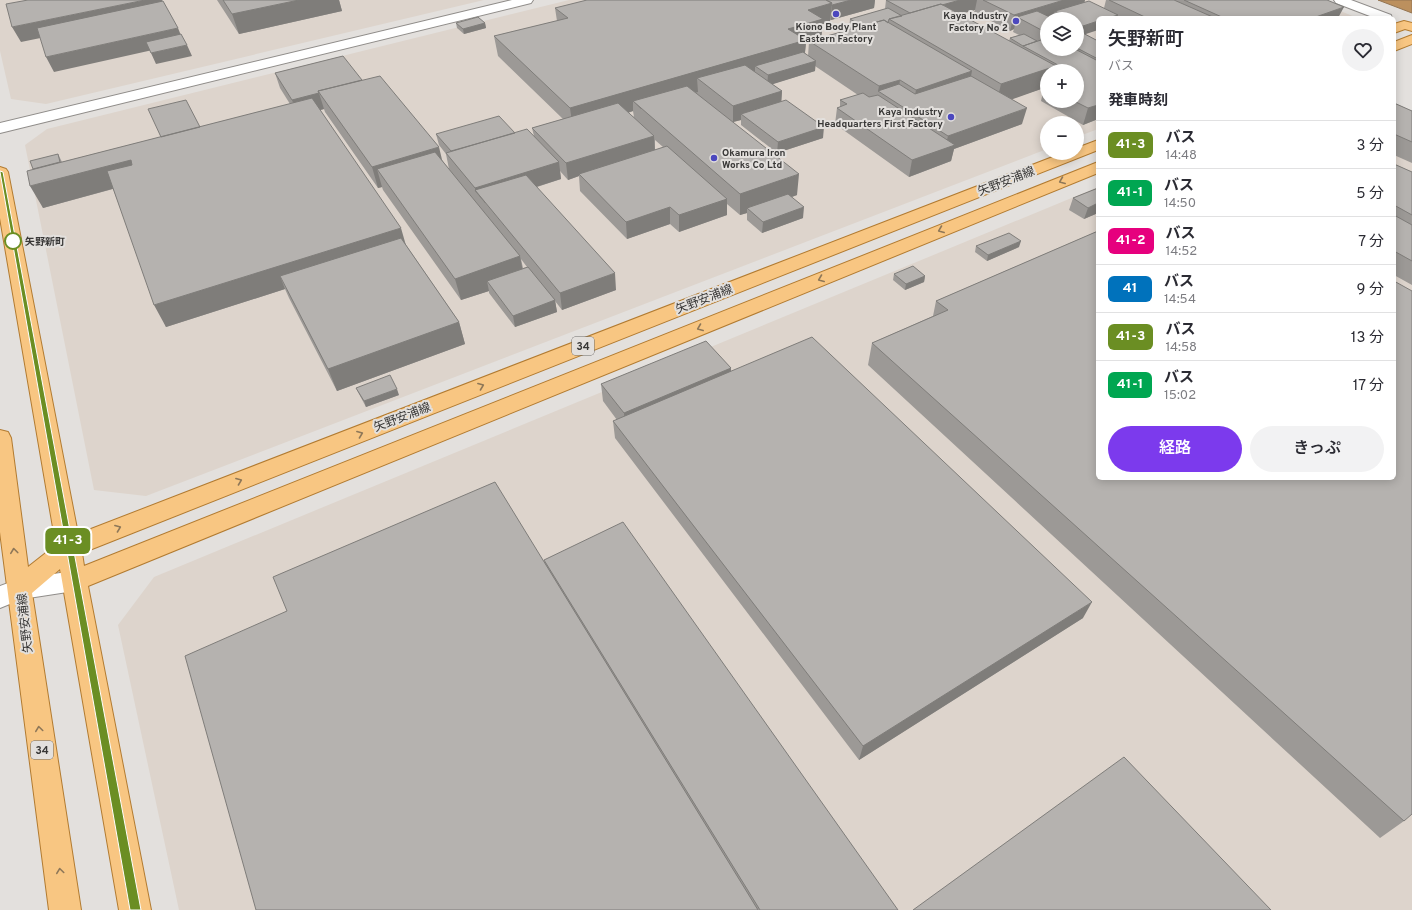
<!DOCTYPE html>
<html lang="ja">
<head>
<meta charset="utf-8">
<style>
  :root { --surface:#fff; --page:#f2f2f3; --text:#2b2b33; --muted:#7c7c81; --line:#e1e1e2; --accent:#7c3aed }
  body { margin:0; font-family:Overpass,"Noto Sans JP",sans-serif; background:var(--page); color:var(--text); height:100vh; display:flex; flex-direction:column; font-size:15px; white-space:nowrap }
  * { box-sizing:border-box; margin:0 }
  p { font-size:13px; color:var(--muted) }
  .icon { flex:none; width:22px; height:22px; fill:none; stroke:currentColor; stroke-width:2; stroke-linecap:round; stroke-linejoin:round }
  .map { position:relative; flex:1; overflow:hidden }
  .panel { position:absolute; left:1096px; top:16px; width:300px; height:464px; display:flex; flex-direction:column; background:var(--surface); border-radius:6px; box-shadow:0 2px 10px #0003 }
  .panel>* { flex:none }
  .badge { padding:0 8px; border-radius:6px; font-size:14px; line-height:26px }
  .fabs { position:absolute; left:1040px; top:12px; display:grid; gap:8px }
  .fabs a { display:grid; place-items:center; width:44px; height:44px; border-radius:50%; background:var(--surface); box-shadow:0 2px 10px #0003; font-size:20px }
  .map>.badge { position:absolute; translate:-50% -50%; box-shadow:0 0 0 2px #fff }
  h2 { padding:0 12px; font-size:15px; line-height:36px }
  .round { display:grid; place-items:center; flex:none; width:42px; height:42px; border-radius:21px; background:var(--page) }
  .overview { display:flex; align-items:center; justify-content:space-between; height:68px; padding:0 12px }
  h1 { font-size:19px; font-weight:600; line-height:30px }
  .action { display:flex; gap:8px; margin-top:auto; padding:8px 12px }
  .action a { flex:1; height:46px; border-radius:24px; background:var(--accent); color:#fff; font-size:16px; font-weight:600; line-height:46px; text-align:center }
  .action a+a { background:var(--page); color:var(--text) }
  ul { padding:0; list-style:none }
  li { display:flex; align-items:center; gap:12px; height:48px; padding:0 12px; border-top:1px solid var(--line) }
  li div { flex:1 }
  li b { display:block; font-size:15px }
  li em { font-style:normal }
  li .badge { min-width:44px; font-weight:700; text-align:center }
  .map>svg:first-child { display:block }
  .built { fill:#ddd4cc; fill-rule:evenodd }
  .water { fill:#bc905e; stroke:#947552 }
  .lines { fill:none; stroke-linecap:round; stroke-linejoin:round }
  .minor-casing { stroke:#908d8a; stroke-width:2 }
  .major-casing { stroke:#b27b31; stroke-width:2 }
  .minor { fill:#fff; fill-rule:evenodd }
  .major { fill:#f8c682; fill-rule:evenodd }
  .wall { fill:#9c9996; fill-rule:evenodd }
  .shaded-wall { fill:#7f7d7a }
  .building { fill:#b5b2af; stroke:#7f7d7a }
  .oneway { stroke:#8e7758 }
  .line { fill:#6b8e23; stroke:#fff }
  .poi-dot { fill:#4c48be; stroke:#e3e0dd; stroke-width:1.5 }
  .stop-dot { fill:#fff; stroke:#6b8e23; stroke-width:2 }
  .labels { text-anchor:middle; stroke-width:4; stroke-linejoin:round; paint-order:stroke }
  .far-poi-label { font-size:10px; font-weight:bold; fill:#383736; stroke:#e3e0dd; text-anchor:end }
  .far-stop-label { font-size:10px; font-weight:bold; fill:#383736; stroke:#e3e0dd; text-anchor:start }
  .shield { fill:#e3e0dd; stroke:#6b6a68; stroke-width:1 }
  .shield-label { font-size:11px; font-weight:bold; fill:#383736 }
  .street-label { font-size:12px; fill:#383736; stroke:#e3e0dd }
</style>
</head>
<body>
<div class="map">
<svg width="1412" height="910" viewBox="0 0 1412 910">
  <rect width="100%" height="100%" fill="#e3e0dd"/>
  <!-- built -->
  <path class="built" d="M0,0H484L46,104L11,99L0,51Z
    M569,0H1315L1357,18H1098V129L1077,137V123H1047V149L146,496L94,490L25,145L47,129ZM1047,19H1077V49H1047ZM1047,71H1077V101H1047Z
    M1394,120L1412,129V910H179L118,625L154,577L1098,187V478H1394Z"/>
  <!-- water -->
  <path class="water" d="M1378,0H1412V13Z"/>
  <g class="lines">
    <!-- minor casing -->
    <g class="minor-casing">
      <path id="minor" d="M512,0H533L531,3L0,133V123Z
        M1334,0H1351L1391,15L1392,18H1375L1336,3Z
        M74,571L83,574L86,581L83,588L74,591L22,599L0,608V586L19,579Z"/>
    </g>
    <!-- major casing -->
    <g class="major-casing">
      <path id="major" d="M1404,21L1412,23V31L1405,29L1394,33V24Z
        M1412,35V44L1394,51V42Z
        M1098,140V150L82,553L84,566L1098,162V173L88,586L151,910H119L60,569L32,593L81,910H49L0,532V430L8,432L11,438L28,567L56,545L0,218V167L6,169L8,172L78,534L1063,153H1077V148Z"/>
    </g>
    <!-- minor -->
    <use href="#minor" class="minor"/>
    <!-- major -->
    <use href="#major" class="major"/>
  </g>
  <!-- wall -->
  <path class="wall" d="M217,0H339L342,11L239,34Z
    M875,0L874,8L831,20H830V22L823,24L821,38L850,30L849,29L850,19L885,9L886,0H1085L1084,2L1104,8L1106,0H1327L1338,18H1098L1085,34L1098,41V119L1083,125L1041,101L1044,88L1011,99L1022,124L954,149L951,161L909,177L835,124L837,108L840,107V100L858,95L815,66V71L772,84L782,91L781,102L823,138L777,153L741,125V120L733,122L797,195L792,197L803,218L762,233L747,220V213L740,215L727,204V215L679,232L670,224L627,239L580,191L579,176L568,180L560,171L561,179L537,187L616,290L562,310L555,301L557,312L515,327L489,293V291L461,300L383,190L382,187L378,188L325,112L324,109L320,110L406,245L459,322L465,344L337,391L289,298L285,289L166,327L113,189L43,208L33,169L58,154L62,162L290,104L280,88L275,73L362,80L442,160L449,169L446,154L439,145L436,134L515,133L534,136L532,128L563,119L498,56L494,36L557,21L555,8ZM975,10L974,12L1010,31L1014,29L1013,32L1019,35L1010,38L1009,41L959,14ZM1047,19H1077V49H1047ZM809,42L808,56L805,53L806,43ZM1047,71H1077V101H1047ZM633,111L634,117L628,113ZM655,140L663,147L655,150ZM521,259L527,267L523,268Z
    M456,23H485L486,28L464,34L457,28Z
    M1394,103L1412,111V163L1394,155Z
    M1394,164L1412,172V285L1394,275Z
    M1098,188V213L1084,219L1069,210L1073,198Z
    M1098,231L1404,821L1380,838L868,365L872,343L933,316L936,301Z
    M976,246L1019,247L987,261L975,252Z
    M894,274L925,276L924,282L905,290L893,280Z
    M731,368V371L1083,618L859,760L615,438L613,421L617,420L603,401L601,384Z
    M356,388L399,395L366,407L359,394Z
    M544,560L898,910H256L545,564Z"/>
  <!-- shaded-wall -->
  <path class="shaded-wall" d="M145,0H162L167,12L21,42L12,27Z
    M299,0H339L342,11L239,34L232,14Z
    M851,0H875L874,8L831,20L832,5Z
    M960,0H977L975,10L909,29L911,14Z
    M1064,0H1085L1083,8L1055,11L1053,17L1030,24L1017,17L1014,29L1010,31L1014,15Z
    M832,3L830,22L823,24L821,39L806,43L804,60L755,66V75L697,78L698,92L641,109L633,101V111L573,129L570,108L788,29L808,10Z
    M1344,7L1338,18H1313Z
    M1118,15L1117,18H1108Z
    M1098,21V30L1080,36L1083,26Z
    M485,23L486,28L464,34L463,29Z
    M178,28L184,43L54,72L46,57Z
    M187,45L192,56L156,64L151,53Z
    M816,61L815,71L767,86L768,75Z
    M1056,66L1055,71H1047V86L1045,85L1044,88L996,105L1001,84Z
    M972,71L968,91L912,110L916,90Z
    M900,80L897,100L878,91L879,86Z
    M782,91L781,107L741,114V120L733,122V106Z
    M319,93L324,109L298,116L292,100Z
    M1098,105V119L1083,125L1088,108Z
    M1027,108L1022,124L954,149L951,161L909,177L912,160L945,148L948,136Z
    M824,127L823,138L777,153L778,142Z
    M654,136L655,152L579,174V176L568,180L566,163Z
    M439,147L444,168L377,169L382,187L378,188L372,167Z
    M131,160L141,181L43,208L30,186Z
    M559,162L561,179L485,203L475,191V188Z
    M799,174L797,195L751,211L747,208V213L740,215V194Z
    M727,199V215L679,232V215Z
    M1098,203V213L1084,219L1088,208Z
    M670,207V224L627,239L626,222Z
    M804,207L803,218L762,233L763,222Z
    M401,228L407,249L280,276L285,289L166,327L154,305Z
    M1021,241L1019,247L987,261L988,255Z
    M520,256L524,278L487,281L489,291L461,300L455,279Z
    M615,273L616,290L562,310L560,293Z
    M925,276L924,282L905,290L906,284Z
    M555,300L557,312L515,327L513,316Z
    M459,322L465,344L337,391L328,369Z
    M731,368L730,385L625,430L624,413Z
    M397,389L399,395L366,407L364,401Z
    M1092,602L1083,618L859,760L863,746Z"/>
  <!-- building -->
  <path class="building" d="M28,0H145L12,27L6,4Z
    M223,0H299L232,14Z
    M587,0H826L832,3L808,10L823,19L788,29L806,40L570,108L494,36L568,18L555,8Z
    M826,0H851L832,5H831L832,3Z
    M886,0H960L942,5L941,4L910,13Z
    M983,0H1064L1014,15Z
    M1109,0H1174L1215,18H1147Z
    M1184,0H1327L1344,7L1313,18H1224Z
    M163,1L178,28L46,57L37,28Z
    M1089,1L1118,15L1108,18H1098V21L1083,26L1077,22V19H1070L1055,11Z
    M941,4L1056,66L1001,84L889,19Z
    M888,8L902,16L889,19L888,23L884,20L862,26L850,19Z
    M1037,11L1054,19H1047V33L1017,17Z
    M478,17L485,23L463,29L456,23Z
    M884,20L972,71L916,90L900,80L879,86L809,41Z
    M1077,30L1098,41V59L1077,48Z
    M181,34L187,45L151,53L146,42Z
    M1024,34L1037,41L1023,46L1010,38Z
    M1047,38V49H1075L1098,61V105L1088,108L1074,101H1077V71H1069L1023,46Z
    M803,52L816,61L768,75L755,66Z
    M343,56L362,80L318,91L319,93L292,100L275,73Z
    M745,65L782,91L733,106L697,78Z
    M380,76L439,147L372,167L318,91Z
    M971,76L1027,108L948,136L878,91L899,84L915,94Z
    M687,86L799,174L740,194L633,101Z
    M863,93L869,97L878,95L955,145L912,160L837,108L847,104L840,100Z
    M312,98L401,228L154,305L107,171L132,165L131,160L30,186L27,171Z
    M186,100L200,127L161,137L148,109Z
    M786,100L824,127L778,142L741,114Z
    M618,103L654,136L566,163L532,128Z
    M1394,103L1412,111V142L1394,134Z
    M499,116L515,133L451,151L436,134Z
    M527,129L559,162L475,188L446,153Z
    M667,146L727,199L679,215L670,207L626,222L579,174Z
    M435,152L520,256L455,279L377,169Z
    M58,154L60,162L33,169L30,161Z
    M1394,164L1412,172V215L1394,205Z
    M526,175L615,273L560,293L475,190Z
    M1098,188V203L1088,208L1073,198Z
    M788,194L804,207L763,222L747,208Z
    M1394,215L1412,225V261L1394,251Z
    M1098,231V478H1394V281L1412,291V814L1404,821L872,343L948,310L936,301Z
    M1009,233L1021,241L988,255L976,246Z
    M401,238L459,322L328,369L280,276Z
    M913,266L925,276L906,284L894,274Z
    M528,267L555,300L513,316L487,281Z
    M812,337L1092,602L863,746L613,421Z
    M706,341L731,368L624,413L601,384Z
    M390,375L397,389L364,401L356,388Z
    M495,482L758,910H256L185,656L287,611L273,577Z
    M623,522L898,910H760L544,560Z
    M1124,757L1271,910H913Z"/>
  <!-- one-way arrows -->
  <defs><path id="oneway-chevron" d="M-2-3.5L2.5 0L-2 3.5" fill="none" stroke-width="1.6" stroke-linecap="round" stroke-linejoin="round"/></defs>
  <g class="oneway">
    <use href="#oneway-chevron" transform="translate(1062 181) rotate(158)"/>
    <use href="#oneway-chevron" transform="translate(941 230) rotate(158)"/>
    <use href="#oneway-chevron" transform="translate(821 279) rotate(158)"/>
    <use href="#oneway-chevron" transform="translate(700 328) rotate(158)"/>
    <use href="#oneway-chevron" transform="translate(481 386) rotate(-21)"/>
    <use href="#oneway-chevron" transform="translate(360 434) rotate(-21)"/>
    <use href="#oneway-chevron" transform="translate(239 481) rotate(-21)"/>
    <use href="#oneway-chevron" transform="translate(118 528) rotate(-21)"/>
    <use href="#oneway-chevron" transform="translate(14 551) rotate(-97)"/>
    <use href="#oneway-chevron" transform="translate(39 729) rotate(-98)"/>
    <use href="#oneway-chevron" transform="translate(60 871) rotate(-98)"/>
  </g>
  <!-- line -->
  <path class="line" d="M0,171L3,172L141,910H130L0,172Z"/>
  <!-- markers -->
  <g class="poi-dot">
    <circle cx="836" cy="14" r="4"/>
    <circle cx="1016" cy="21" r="4"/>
    <circle cx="951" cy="117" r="4"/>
    <circle cx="714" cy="158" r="4"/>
  </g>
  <circle class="stop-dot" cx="13" cy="241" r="8"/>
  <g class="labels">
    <!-- far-poi labels -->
    <g class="far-poi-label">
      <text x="1008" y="19">Kaya Industry<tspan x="1008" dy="12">Factory No 2</tspan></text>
      <text x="836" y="30" text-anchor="middle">Kiono Body Plant<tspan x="836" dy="12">Eastern Factory</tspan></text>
      <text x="943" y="115">Kaya Industry<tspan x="943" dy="12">Headquarters First Factory</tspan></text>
      <text x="722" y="156" text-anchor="start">Okamura Iron<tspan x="722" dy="12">Works Co Ltd</tspan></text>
    </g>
    <!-- far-stop labels -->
    <g class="far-stop-label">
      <text x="25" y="245">矢野新町</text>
    </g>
    <!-- shield labels -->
    <g class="shield">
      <rect x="572" y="337" width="22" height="18" rx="3"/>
      <rect x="31" y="741" width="22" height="18" rx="3"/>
    </g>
    <g class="shield-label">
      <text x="583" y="350">34</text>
      <text x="42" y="754">34</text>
    </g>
    <!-- street labels -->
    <g class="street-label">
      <text transform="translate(1006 181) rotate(-21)" y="4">矢野安浦線</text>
      <text transform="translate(704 299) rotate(-21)" y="4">矢野安浦線</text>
      <text transform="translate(402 417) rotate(-21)" y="4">矢野安浦線</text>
      <text transform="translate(25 623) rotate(-96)" y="4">矢野安浦線</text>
    </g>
  </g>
</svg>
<div class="fabs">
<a><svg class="icon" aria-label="layers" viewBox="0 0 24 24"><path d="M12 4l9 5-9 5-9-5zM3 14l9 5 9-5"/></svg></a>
<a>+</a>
<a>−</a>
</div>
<b class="badge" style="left:68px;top:541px;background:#6b8e23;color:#fff">41-3</b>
<section class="panel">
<div class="overview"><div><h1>矢野新町</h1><p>バス</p></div><a class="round"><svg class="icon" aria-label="heart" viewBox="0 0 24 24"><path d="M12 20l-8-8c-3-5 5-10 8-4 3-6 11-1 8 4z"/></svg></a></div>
<h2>発車時刻</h2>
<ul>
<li><span class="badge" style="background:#6b8e23;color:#fff">41-3</span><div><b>バス</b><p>14:48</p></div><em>3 分</em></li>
<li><span class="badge" style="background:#00a651;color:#fff">41-1</span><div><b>バス</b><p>14:50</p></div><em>5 分</em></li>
<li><span class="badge" style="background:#e6007e;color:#fff">41-2</span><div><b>バス</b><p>14:52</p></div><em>7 分</em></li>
<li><span class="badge" style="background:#0072bc;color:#fff">41</span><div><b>バス</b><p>14:54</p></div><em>9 分</em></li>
<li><span class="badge" style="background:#6b8e23;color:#fff">41-3</span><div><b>バス</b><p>14:58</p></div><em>13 分</em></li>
<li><span class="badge" style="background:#00a651;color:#fff">41-1</span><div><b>バス</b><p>15:02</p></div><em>17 分</em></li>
</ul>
<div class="action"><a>経路</a><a>きっぷ</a></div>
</section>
</div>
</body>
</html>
